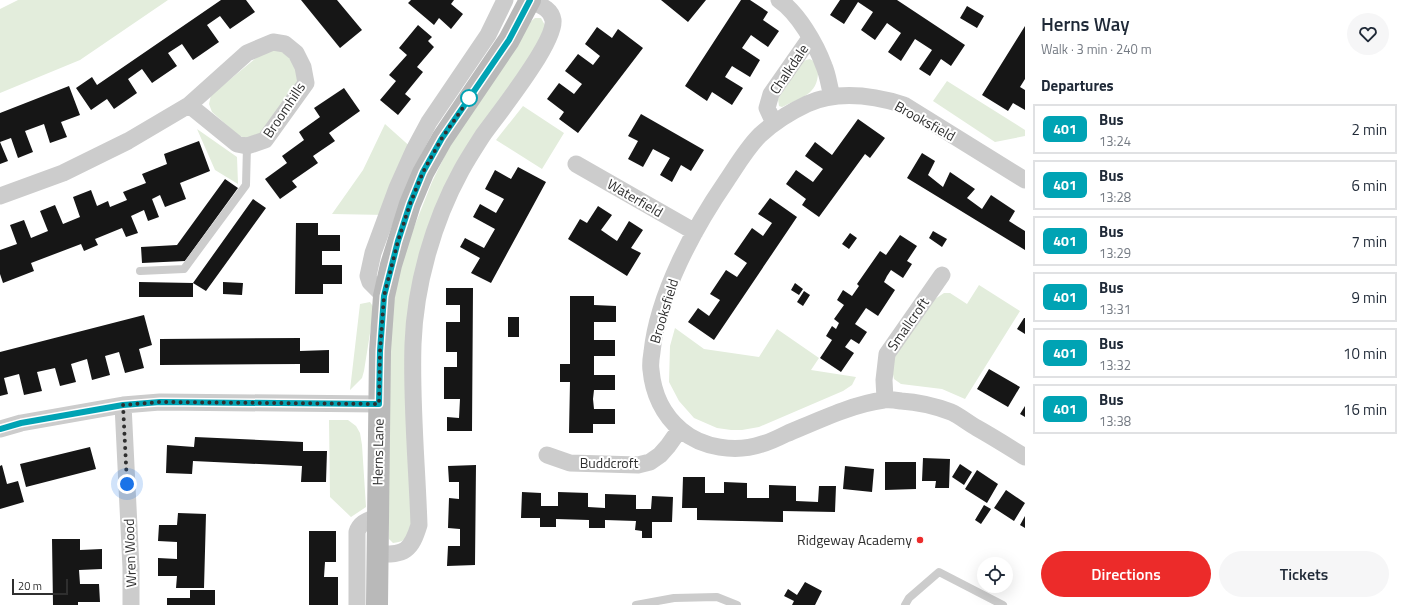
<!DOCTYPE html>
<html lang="en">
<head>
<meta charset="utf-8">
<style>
  :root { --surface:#fff; --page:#f6f6f7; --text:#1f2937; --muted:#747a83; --line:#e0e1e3; --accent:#ec2b2a }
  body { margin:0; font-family:"Titillium Web",sans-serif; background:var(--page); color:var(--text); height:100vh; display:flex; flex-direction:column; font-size:15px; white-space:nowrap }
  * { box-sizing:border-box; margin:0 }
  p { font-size:13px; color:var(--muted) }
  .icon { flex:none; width:22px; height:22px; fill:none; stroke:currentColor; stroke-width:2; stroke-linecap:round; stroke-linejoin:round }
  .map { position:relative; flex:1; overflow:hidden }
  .sheet { display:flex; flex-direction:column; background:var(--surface); width:380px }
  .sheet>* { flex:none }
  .badge { padding:0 8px; border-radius:6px; font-size:14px; line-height:26px }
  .controls { position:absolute; left:977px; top:557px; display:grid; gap:8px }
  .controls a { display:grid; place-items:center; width:36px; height:36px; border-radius:50%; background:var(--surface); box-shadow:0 4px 16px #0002; font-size:20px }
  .scale { position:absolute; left:12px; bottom:10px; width:56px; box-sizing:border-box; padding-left:4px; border:2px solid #2f2f2f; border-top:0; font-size:11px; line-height:14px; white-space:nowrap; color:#2f2f2f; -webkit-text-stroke:3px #fff; paint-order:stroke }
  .you { position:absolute; width:20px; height:20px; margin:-10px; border:3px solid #fff; border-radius:50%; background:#1a73e8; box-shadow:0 0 0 6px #1a73e833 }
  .map>.badge { position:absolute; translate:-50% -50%; box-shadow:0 0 0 2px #fff }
  h2 { padding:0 16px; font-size:15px; line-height:36px }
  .round { display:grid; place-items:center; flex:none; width:42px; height:42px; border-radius:21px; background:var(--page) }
  .headline { display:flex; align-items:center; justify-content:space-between; height:68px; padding:0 16px }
  h1 { font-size:19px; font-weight:600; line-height:30px }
  .button { display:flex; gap:8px; margin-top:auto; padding:8px 16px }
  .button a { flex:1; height:46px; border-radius:24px; background:var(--accent); color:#fff; font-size:16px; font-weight:600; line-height:46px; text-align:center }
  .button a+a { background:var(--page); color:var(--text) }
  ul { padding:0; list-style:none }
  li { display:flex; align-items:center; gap:12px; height:50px; margin:0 8px 6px; padding:0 8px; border:2px solid var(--line); border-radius:0px }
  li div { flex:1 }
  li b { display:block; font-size:15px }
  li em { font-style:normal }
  li .badge { min-width:44px; font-weight:700; text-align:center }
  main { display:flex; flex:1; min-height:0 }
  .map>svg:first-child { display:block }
  .green { fill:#e3eddc }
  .building { fill:#161616 }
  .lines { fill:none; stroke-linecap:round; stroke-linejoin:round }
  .lane { stroke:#ccc; stroke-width:8 }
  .street { stroke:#ccc; stroke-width:17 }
  .secondary { stroke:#b9b9b9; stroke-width:22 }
  .line-casing { stroke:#fff; stroke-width:9 }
  .line { stroke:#00a3b4; stroke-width:6 }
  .walk { stroke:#2f2f2f; stroke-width:4; stroke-dasharray:0 7.2 }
  .stop-dot { fill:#fff; stroke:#00a3b4; stroke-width:2 }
  .poi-dot { fill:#ec2b2a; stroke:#fff; stroke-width:1.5 }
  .labels { text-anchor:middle; stroke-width:4; stroke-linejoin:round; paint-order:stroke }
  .street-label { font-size:14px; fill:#2f2f2f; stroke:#fff }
  .poi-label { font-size:14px; fill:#2f2f2f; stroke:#fff; text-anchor:end }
</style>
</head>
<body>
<main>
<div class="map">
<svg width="1025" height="605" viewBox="0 0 1025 605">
  <rect width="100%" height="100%" fill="#fff"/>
  <!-- green -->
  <path class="green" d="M18,0H168L80,60L0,93V9Z
    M535,18H541L547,29L421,253L412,518C410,533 411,541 393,543L389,539L388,334L401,260L432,182L451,143L529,23Z
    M282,49L295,60L298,82L261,134L250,139L239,136L212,112L209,104L211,95L262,53L268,50Z
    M810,59C815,61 818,66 818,72C818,95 800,98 782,107L779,106L778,99L801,63L806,60Z
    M947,81L1025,130V136L995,142L933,101Z
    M523,106L564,133L542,169L496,140Z
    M385,124L414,150L387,215L332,214L363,170Z
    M197,129L237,157L238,184L215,170Z
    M979,285L1020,311L965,399L942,389L901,384L894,379L892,370L894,358L932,301L944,293H950L967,304Z
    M370,302L374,308L364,371L362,378L350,390L360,304Z
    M675,328L704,349L759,357L777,329L819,358L811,370L856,377L852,385L843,391L759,427L742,430H731L717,428L694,418L679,401L669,382L670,346Z
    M329,420H348L356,426L360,433L362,445L366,507L351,517L330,497Z"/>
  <!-- building -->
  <path class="building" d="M221,0H246L255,12L230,29L220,16L207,25L219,42L193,60L182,44L168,53L177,66L152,83L142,69L128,79L137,93L114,109L107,99L91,110L76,88L92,77L97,85Z
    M301,0H337L362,30L340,48Z
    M411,0H454L451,4L463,14L451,29L439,18L434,25L408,3Z
    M661,0H706L688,22Z
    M741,0H750L768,12L763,20L779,31L768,47L751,35L742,48L760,60L750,77L732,66L725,77L743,88L732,105L712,92L707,101L685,86Z
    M840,0H897L965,45L951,66L941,59L930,76L919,69L932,50L915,39L901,61L888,52L901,33L887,23L875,40L861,30L873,12L858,2L844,24L830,15Z
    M967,6L984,16L977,28L960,18Z
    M418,25L432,37L428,41L434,47L417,67L423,72L405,94L411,99L398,115L380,100L396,81L389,75L407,55L399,48Z
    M1025,26V79L1020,87L1025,90V110L1013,103L1008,111L982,95Z
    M597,27L612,38L618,29L643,48L578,133L559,119L564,112L547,99L559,83L574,94L582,84L565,71L578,54L593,65L600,56L585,44Z
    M69,86L80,115L61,122L67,137L50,143L44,124L25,131L33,152L18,158L11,138L0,142L8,161L0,164V113Z
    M344,88L360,111L329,133L335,141L313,156L318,163L292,181L297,187L280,199L265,179L287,163L282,156L304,140L299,132L320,117L314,108Z
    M641,114L704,150L691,171L681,165L672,182L660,175L670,158L653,149L643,167L628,159L638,141L628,136Z
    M858,119L885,138L870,158L865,154L819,217L802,205L806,199L786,184L796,170L813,182L823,169L805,156L815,142L832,155Z
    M199,141L210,171L180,183L186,199L165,207L160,195L152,199L159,217L148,221L144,210L131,216L138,233L126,237L122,228L95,239L98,245L84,251L81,244L31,263L34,271L3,283L0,274V250L17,244L10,225L24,220L31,238L48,231L40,211L55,205L63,224L80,217L73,197L91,190L97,206L108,201L110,207L127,200L123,192L146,183L142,174L167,164L164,154Z
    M922,153L935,161L928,175L943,187L950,172L975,189L967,198L982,209L991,195L1015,211L1009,221L1025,231V250L907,178Z
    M518,167L546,182L491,283L471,273L480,258L460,247L465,238L484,248L495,229L473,217L480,204L496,213L504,199L485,189L495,170L511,179Z
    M225,179L238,188L185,261L142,263L141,247L177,245Z
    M770,198L797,217L714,340L688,322L698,308L709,316L720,300L710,294L726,270L737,277L747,263L734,254L752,228L763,236L772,223L758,214Z
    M253,199L266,208L206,291L193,283Z
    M598,206L612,215L601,230L617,241L629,221L643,230L631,248L641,253L627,276L568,239L580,219L587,223Z
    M296,223H318V235H340V251H322V265H342V284H323V294H295Z
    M933,231L947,239L942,247L929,238Z
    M850,233L857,238L849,249L842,244Z
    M900,235L917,246L907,261L912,264L903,278L891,270L887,276L884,282L895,290L878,316L866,308L855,324L867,332L859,344L851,339L845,347L854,353L841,372L820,358L832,340L826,336L832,326L836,329L839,323L834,319L844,305L837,300L843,290L852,296L859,286L857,284L880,251L886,255Z
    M139,282L193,283V297H139Z
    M223,282L243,283L242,295L223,294Z
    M795,283L803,289L799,295L791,290Z
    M446,288H473L472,431H447V417L459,418L460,399H444V367H457V352H446V322H460V305H446Z
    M804,291L810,295L803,306L797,302Z
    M570,296H594V305L616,306V322H594V340H615V356H594V375H615V390H594L593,399L594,409H615V424H593V433H569L570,382H560V364H570Z
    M144,315L152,345L139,349L144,368L125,373L119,352L105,356L110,375L92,380L87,359L71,364L76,382L60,386L55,368L37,372L42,391L24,395L19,374L4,378L8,394L0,396V352Z
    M508,317H519V337H508Z
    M1024,318H1025V334L1017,329Z
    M300,338V351L329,350V373H300V364L160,365V339Z
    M989,369L1020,387L1008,407L977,389Z
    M1025,406V417L1020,414Z
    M195,437L303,442V451H327L326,482H301L302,466L193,461L192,474L166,473L167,445L194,447Z
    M90,447L96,469L26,487L20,464Z
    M923,458L950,459L949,488H935L936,481H922Z
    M885,462H916V489L885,490Z
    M960,464L972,472L964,485L952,477Z
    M2,465L7,484L18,481L24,502L0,509V466Z
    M476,465L475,565L447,566L448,546H460V529L448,528L449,498L459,499V482H449L448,466Z
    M845,466L874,469L872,492L843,489Z
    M977,470L998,484L987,503L965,489Z
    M683,477H705V493H724V482L747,483V498H769V485L796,486V501L818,502L819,486H836L835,512L783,511V522L697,520V508H682Z
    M1006,490L1025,503L1014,521L994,508Z
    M522,492L541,493V506H558V492L588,493V507L605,508V494L636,495V509H651L652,496L673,497L672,522H652V538H642V531L635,530L636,521L605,520V528H589V520L556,519V527H540V518H521Z
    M984,505L991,509L981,524L975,520Z
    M178,513L206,514L204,588H176L177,576H158V558L177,559V542L158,541L159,525H177Z
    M1025,516V528L1020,525Z
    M309,531H336V562H325L324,577H338V605H309Z
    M52,539H80V550L102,549V569L79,570L80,584H99L100,602H78V605H53Z
    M805,582L822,591L815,605H792L794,601L784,596L788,589L797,595Z
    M190,590H215V605H167V598H190Z"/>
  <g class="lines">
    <!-- lane -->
    <path class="lane" d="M140,271L184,269L246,185L247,146
      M636,605L674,598L717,597L737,605
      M905,605L909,598L939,572L1003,605"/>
    <!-- street -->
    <path class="street" d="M779,0C798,13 816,44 824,66C828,75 829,86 832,96
      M774,123L767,108L771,94L810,38
      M576,164L695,232
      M1025,180L904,105C872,95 838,90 807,104C790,112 774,122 760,135C747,148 737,165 727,180C694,228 658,294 652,352C651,358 650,364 651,370C653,393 663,415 681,430C702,448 736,453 762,444C770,442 778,438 786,434C815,422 852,404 884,400C889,399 895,400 901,401C918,402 935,406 951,412C960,416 968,423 977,428C993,437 1009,447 1025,457
      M0,196L63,173L128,141L189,105L247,53L273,42L285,44L296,53L303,67L306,83L265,140L247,146L237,144L189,105
      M384,296L370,282L368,276L373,253L397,188L414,150L429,122L488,35L505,0
      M885,399L884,380L887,354L942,275
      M123,405L131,568V605
      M0,429L21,423L123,405L160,402L379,404
      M547,455L570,463L638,465L650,462L660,455L668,446L680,429
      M378,554C405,555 411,551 419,525C417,465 411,404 413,344C415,286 433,222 461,171C468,158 476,146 483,135C498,114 556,42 553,20C551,8 539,5 529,0
      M357,605V532C360,522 369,520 378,516"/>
    <!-- secondary -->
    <path class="secondary" d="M377,605L380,351L384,296L391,265L410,204L423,173L442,139L509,40L530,0"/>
  </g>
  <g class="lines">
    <!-- line casing -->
    <g class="line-casing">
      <path id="line" d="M0,429L21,423L123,405L160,402L379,404L380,351L384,296L398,241L410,204L423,172L442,138L509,40L530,0"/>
    </g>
    <!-- line -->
    <use href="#line" class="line"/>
    <!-- walk -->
    <path class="walk" d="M127,484L123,405L160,402L379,404L380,351L384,296L398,241L410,204L423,172L442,138L471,96L469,98"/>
  </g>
  <!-- markers -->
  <circle class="stop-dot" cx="469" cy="98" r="8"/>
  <circle class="poi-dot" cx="920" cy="540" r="4"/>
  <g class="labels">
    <!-- street labels -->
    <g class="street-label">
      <text transform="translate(789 69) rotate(-56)" y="5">Chalkdale</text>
      <text transform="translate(284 110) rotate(-56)" y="5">Broomhills</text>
      <text transform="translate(925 121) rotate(29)" y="5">Brooksfield</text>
      <text transform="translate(635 198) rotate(30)" y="5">Waterfield</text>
      <text transform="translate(664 311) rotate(-73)" y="5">Brooksfield</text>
      <text transform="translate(908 324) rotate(-55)" y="5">Smallcroft</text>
      <text transform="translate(378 452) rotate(-89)" y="5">Herns Lane</text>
      <text x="609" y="468">Buddcroft</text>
      <text transform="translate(130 553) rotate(-92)" y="5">Wren Wood</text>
    </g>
    <!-- poi labels -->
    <g class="poi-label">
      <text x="912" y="545">Ridgeway Academy</text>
    </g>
  </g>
</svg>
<div class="controls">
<a><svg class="icon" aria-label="locate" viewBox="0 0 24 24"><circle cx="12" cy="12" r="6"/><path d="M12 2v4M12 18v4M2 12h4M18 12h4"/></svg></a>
</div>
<div class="scale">20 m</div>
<div class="you" style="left:127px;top:484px"></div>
</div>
<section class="sheet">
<div class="headline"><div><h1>Herns Way</h1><p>Walk · 3 min · 240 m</p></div><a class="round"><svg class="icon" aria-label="heart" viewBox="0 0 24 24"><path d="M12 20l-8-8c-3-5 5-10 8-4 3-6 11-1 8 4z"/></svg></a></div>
<h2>Departures</h2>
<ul>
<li><span class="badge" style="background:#00a3b4;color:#fff">401</span><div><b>Bus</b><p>13:24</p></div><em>2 min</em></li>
<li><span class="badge" style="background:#00a3b4;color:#fff">401</span><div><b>Bus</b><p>13:28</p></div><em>6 min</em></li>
<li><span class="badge" style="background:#00a3b4;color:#fff">401</span><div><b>Bus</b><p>13:29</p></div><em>7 min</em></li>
<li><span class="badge" style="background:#00a3b4;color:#fff">401</span><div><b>Bus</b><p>13:31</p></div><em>9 min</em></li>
<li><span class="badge" style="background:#00a3b4;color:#fff">401</span><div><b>Bus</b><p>13:32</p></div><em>10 min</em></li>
<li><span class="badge" style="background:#00a3b4;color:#fff">401</span><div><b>Bus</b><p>13:38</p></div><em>16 min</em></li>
</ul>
<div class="button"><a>Directions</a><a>Tickets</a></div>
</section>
</main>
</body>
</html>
